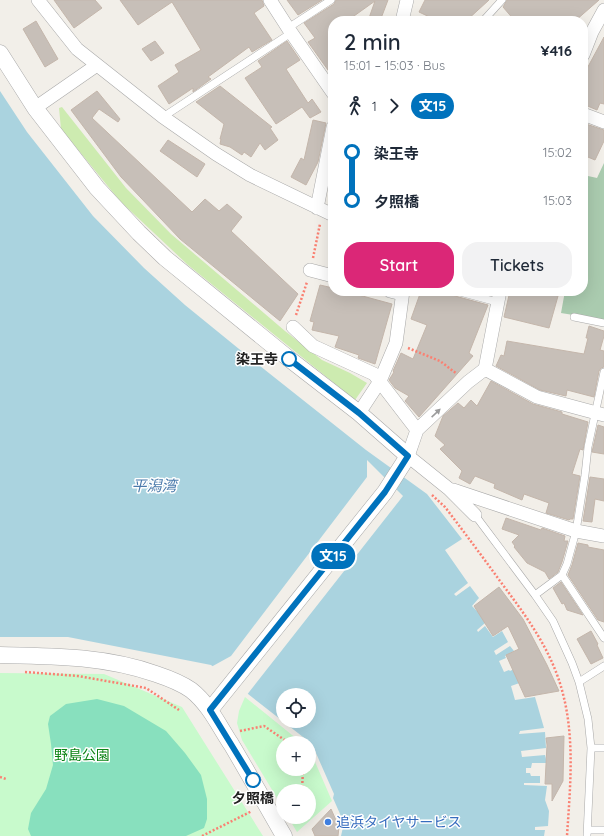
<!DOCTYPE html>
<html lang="en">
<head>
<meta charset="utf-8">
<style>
  :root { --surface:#fff; --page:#f2f2f3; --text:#1f2937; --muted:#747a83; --accent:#db2777 }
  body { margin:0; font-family:Quicksand,"Noto Sans JP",sans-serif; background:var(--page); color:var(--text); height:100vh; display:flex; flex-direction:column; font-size:15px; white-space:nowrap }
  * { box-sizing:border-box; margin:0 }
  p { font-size:13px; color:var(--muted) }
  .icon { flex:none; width:22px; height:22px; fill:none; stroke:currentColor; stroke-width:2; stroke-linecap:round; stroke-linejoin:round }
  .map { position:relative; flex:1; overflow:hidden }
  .side { position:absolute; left:328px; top:16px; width:260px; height:280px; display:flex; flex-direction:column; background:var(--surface); border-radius:16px; box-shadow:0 4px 16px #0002 }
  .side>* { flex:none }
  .badge { padding:0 8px; border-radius:13px; font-size:14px; line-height:26px }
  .fabs { position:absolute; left:276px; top:688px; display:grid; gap:8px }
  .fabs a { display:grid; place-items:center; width:40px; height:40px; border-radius:50%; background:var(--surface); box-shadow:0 4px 16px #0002; font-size:20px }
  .map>.badge { position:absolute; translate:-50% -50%; box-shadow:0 0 0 2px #fff }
  .legs { display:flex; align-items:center; gap:6px; height:44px; padding:0 16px; font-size:13px }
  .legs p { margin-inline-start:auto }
  .summary { display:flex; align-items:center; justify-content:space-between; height:68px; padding:0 16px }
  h1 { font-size:22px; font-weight:600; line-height:30px }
  .primary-button { display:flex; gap:8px; margin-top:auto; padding:8px 16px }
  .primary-button a { flex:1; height:46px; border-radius:16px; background:var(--accent); color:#fff; font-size:16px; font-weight:600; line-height:46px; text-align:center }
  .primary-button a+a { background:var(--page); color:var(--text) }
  ul { padding:0 16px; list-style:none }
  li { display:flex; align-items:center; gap:14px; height:48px; font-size:15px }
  li i { display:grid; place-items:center; width:6px; height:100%; margin:0 5px; background:currentColor }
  li i::after { content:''; width:10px; height:10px; margin:-5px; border:3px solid; border-radius:50%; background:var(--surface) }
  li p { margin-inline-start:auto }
  li:first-child i { background:linear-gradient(#0000 50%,currentColor 0) }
  li:last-child i { background:linear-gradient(currentColor 50%,#0000 0) }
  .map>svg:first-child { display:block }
  .grass { fill:#cdebb0 }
  .cemetery { fill:#aacbaf }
  .park { fill:#c8facc }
  .pitch { fill:#88e0be }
  .water { fill:#aad3df; fill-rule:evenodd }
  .pier { fill:#f2efe9 }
  .building { fill:#c7bfb8; stroke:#c4b6ab }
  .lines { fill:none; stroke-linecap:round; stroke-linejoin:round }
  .service-casing { stroke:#a9a9a9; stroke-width:8 }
  .minor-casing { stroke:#a9a9a9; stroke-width:14 }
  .tertiary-casing { stroke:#a9a9a9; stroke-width:17 }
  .path { stroke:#fa8072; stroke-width:2.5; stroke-dasharray:2 2; stroke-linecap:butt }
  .service { stroke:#fff; stroke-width:7 }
  .minor { stroke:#fff; stroke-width:13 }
  .tertiary { stroke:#fff; stroke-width:16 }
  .oneway { fill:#9c9c9c }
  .line-1-casing { stroke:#fff; stroke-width:9 }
  .line-1 { stroke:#0072bc; stroke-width:6 }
  .stop-1-dot { fill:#fff; stroke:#0072bc; stroke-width:2 }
  .shop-dot { fill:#3f7fe0; stroke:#fff; stroke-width:1.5 }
  .labels { text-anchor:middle; stroke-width:3; stroke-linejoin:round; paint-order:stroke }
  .stop-label { font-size:14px; font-weight:bold; fill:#222; stroke:#fff; text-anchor:end }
  .park-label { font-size:14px; fill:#0c8416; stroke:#fff }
  .shop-label { font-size:14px; fill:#366cbe; stroke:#fff; text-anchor:start }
  .water-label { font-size:15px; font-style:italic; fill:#4a7aab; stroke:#fff }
</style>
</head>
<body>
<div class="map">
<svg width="604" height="836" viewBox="0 0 604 836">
  <rect width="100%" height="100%" fill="#f2efe9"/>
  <!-- grass -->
  <path class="grass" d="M62,107L126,188L171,234L285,331L322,360L350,373L367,383L355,400L188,265L120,201L61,129L59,108Z"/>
  <!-- cemetery -->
  <path class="cemetery" d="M604,163V320L561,313L565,291H583V191L588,176L597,178Z"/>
  <!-- park -->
  <path class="park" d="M0,673L104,674L182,707L263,836H0Z
    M245,697L302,743H283V769H309V748L332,801L297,832L288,817H309V791H283V808L242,740L237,723L239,711Z"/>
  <!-- pitch -->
  <path class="pitch" d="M97,699L124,706L166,731L185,753L201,775L207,799V819L204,828L186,836H31L28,829L31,813L46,789L53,765L51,744L48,724L50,716L66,704Z"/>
  <!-- water -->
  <path class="water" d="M0,91L27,132L93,216L144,268L185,305L255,362L366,450L427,494L462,539L445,550L468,583L454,594L456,596L470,586L479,598L472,606L479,613L487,607L492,617L477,630L478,632L485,626L493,637L502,631L508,642L494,651L496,655L510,646L514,651L505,656L506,658L499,661L504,672L509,670L510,671L520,666L528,680L511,686L515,700L535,697L544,728L520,731L519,734L545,732L546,748L521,751L522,757L545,755L547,763H532L531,768H526V773H530L531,776H540V783H524V785L547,786L545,800L549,811L548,826L535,827V830H545L544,836H341L344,823L333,798L334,794L312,744L211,665L68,637H0ZM283,695H309V721H283Z"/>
  <!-- pier -->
  <path class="pier" d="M367,460L403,496L246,696L211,667L231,656L367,477Z"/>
  <!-- building -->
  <path class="building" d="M54,0H95L102,8L74,28Z
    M120,0H262L264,6L254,13L272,40L252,52L249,47L208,77L211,79L193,92V88L169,104L158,86L179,72L175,65L201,50L172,2L138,25Z
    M287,0H322L298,15Z
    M336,0H388L380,21H368L375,1L347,21H333V77L308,42L315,38L304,23L334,4Z
    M425,0H489L466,21H438L419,12Z
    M507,0H599L575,21H515L503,7Z
    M36,21L58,59L45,67L23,29Z
    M604,37V104L600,103L597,110L583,104V76Z
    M155,41L164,53L151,61L142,49Z
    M287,41L300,60L286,69L308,103L312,99L321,112L310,118L302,107L276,124L245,78L262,67L258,61Z
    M220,86L272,127L270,128L278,140L265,150L260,143L251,157L244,152L242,155L230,147L220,144L221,139H220L224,124L196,102Z
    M97,91L120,119L118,122L99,109L92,118L192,212L205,199L219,211L227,204L242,217L231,231L298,294L280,321L180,239L121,177L71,110Z
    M313,120L326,123L318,162L306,185L291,177L301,158L304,160Z
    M583,123L604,130V141L595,160L583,155Z
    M168,140L205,164L197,177L160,151Z
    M320,285L333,288V291H344L392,304L375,364L358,358L359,355L335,347L339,336L312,330L314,322L310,321Z
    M421,291H451L452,294L455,296L488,305L469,353L473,356L419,417L405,401L409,396L395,388L389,380L394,372L393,371L401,353L413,359L427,325L411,319Z
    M510,291H538L558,296L549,328L504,317Z
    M589,326L604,331V336L600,350L604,351V367L601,368L599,371L594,397L567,390L566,396L540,390L496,366L501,355L504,356L507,341L584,354L588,338H586Z
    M491,381L533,404L562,412V414L588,422L583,450L580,449L572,474L580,476L573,519H570L569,520L546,513L549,503L524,494L522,500L494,488L495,484L475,476L470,484L459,478L462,471L440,449L445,445L435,436L443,416L458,403L464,408L471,400L477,406Z
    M598,425L604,427V454L592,452Z
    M590,477L604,479V501L595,499L592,522L583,521Z
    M506,518L541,530L542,528L565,536L564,541H568L562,562L558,572L549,579L545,572L527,563L514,547L515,546L512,542L519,535L502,529Z
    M578,543L588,545V547L604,550V622L598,620L568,575L572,565Z
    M561,582L583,615L567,610L564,603L562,604L553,588Z
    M499,587L523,619L547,665L559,691L525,697L506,655L519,649L508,626L493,636L474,606Z
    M591,631L598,644L597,645L603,658L591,664L577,639Z
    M564,736L563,781L552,801V784H545L547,745L546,738Z
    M331,809L339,827L338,836H315L312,829Z"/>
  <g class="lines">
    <!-- service casing -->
    <g class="service-casing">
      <path id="service" d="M483,21L502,0
        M288,28L331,0
        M163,117L291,33
        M456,291L497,302
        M574,317L604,323
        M475,515L535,595L553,621L572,663L579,682L588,719L591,748L587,836
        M562,575L604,638
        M535,595L562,575L567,564L576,531L585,475L588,447L604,372
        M579,682L604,666
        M591,748H604
        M588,830H604"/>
    </g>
    <!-- minor casing -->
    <g class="minor-casing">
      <path id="minor" d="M38,0L77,49L163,117L216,154L250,175L333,215
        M270,0L288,28L333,93
        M402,21L407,0
        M583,55L592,32L604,10
        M35,108L97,65
        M583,114L604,122
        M317,208L333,127
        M310,270L333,276
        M390,291L402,294
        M293,327L313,346L374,374L417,430
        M485,369L537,397L604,415
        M359,413L380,381L396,343L403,291
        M453,490L576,531L604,536
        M475,515L449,489L408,456L417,430L468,382L485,369L500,291"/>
    </g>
    <!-- tertiary casing -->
    <g class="tertiary-casing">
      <path id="tertiary" d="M0,53L35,108L97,188L139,233L165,258L288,358L359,413L408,456L385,492L210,710
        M0,655C53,656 105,656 156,674C168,678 181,683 191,690C209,704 219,726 231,744C249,774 266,805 284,836"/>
    </g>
    <!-- path -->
    <path class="path" d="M313,258L320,224
      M296,315L307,282
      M408,348L440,361L457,374
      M432,495L445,507C464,532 482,556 500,581C526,616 552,650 563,694C575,740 570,789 567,836
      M25,672L78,676L146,688L179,710
      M240,731L264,726L289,743
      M0,777L6,779
      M302,791L303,769
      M202,836L252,811"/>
    <!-- service -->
    <use href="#service" class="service"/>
    <!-- minor -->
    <use href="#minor" class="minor"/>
    <!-- tertiary -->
    <use href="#tertiary" class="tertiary"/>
  </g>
  <!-- one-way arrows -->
  <defs><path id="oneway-solid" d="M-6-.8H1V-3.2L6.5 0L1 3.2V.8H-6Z"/></defs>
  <use class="oneway" href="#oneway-solid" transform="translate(436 413) rotate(-43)"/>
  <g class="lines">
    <!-- line-1 casing -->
    <g class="line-1-casing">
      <path id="line-1" d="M253,780L210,710L385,492L408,456L359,413L289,359"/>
    </g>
    <!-- line-1 -->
    <use href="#line-1" class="line-1"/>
  </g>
  <!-- markers -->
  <g class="stop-1-dot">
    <circle cx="289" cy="359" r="7"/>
    <circle cx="253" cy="780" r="7"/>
  </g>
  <circle class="shop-dot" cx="328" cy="822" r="4"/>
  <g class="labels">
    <!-- stop labels -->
    <g class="stop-label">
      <text x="278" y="364">染王寺</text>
      <text x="253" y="803" text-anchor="middle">夕照橋</text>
    </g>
    <!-- park labels -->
    <g class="park-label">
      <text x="82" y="760">野島公園</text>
    </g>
    <!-- shop labels -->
    <g class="shop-label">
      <text x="336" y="827">追浜タイヤサービス</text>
    </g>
    <!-- water labels -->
    <g class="water-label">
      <text x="154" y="491">平潟湾</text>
    </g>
  </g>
</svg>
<div class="fabs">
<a><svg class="icon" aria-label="locate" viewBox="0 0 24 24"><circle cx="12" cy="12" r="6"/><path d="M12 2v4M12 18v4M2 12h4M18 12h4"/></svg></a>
<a>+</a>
<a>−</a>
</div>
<b class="badge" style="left:333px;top:556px;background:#0072bc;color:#fff">文15</b>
<section class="side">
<div class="summary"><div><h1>2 min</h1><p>15:01 – 15:03 · Bus</p></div><b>¥416</b></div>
<div class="legs"><svg class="icon" aria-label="walk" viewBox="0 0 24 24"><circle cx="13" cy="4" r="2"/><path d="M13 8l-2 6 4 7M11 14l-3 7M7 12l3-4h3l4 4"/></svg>1<svg class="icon" aria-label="forward" viewBox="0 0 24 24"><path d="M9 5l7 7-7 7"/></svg><b class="badge" style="background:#0072bc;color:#fff">文15</b></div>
<ul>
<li><i style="color:#0072bc"></i><b>染王寺</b><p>15:02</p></li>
<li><i style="color:#0072bc"></i><b>夕照橋</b><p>15:03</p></li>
</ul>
<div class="primary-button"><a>Start</a><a>Tickets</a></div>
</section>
</div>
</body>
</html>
